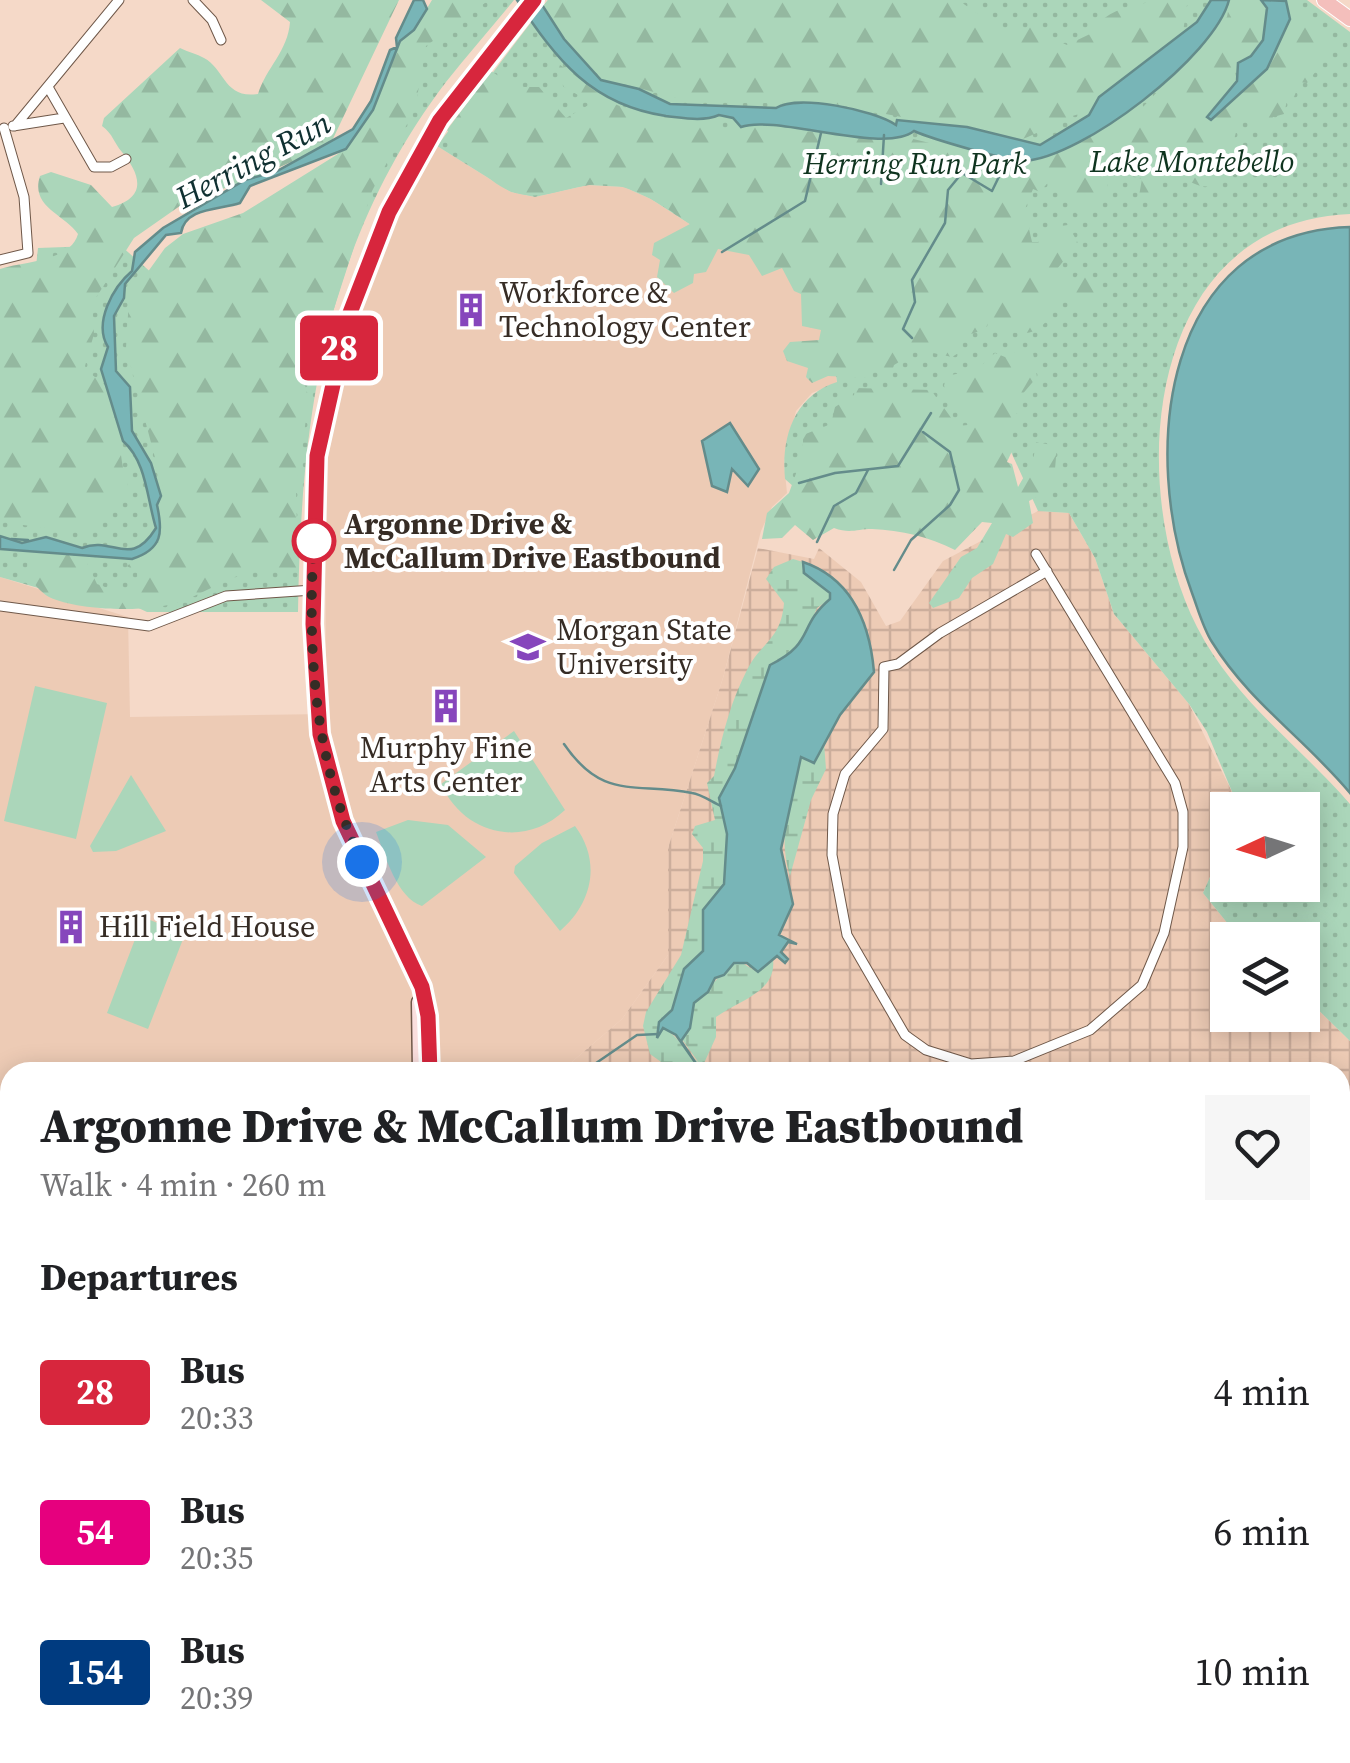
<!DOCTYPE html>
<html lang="en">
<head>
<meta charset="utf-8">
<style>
  :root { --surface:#fff; --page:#f6f6f6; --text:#202124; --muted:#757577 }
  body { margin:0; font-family:"Source Serif 4",serif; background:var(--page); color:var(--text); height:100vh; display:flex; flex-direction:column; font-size:38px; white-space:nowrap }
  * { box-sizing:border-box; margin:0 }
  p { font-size:32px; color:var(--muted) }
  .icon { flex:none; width:55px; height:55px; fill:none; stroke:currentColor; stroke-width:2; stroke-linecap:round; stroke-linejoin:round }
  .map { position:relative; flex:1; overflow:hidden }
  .details { position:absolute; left:0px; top:1062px; width:1350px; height:702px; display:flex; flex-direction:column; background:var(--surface); border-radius:30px 30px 0 0; box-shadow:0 5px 25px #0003 }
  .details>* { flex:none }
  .badge { padding:0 20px; border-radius:8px; font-size:35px; line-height:65px }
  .needle { width:65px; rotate:266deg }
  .controls { position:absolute; left:1210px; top:792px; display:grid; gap:20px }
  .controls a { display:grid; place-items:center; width:110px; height:110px; border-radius:0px; background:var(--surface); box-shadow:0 5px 25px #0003; font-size:50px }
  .you { position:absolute; width:50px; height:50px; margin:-25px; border:8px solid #fff; border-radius:50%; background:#1a73e8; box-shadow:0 0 0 15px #1a73e833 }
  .map>.badge { position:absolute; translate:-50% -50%; box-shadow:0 0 0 5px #fff }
  h2 { padding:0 40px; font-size:38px; line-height:90px }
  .round { display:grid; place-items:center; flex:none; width:105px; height:105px; border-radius:0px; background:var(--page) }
  .headline { display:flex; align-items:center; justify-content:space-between; height:170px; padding:0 40px }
  h1 { font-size:48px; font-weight:800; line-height:75px }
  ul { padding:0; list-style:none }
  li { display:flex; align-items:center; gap:30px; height:140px; padding:0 40px }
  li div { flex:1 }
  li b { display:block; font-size:38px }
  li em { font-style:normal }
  li .badge { min-width:110px; font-weight:700; text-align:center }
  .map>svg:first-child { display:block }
  .built { fill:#edcbb5 }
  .industrial { fill:url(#industrial-grid) }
  .green { fill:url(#green-dots) }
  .forest { fill:url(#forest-firs) }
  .wetland { fill:url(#wetland-marsh) }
  .pitch { fill:#abd6ba }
  .water { fill:#78b5b7; stroke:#648c8b; stroke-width:2.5 }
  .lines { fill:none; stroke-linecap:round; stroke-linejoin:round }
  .stream { stroke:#648c8b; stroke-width:2.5 }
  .street-casing { stroke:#6f5849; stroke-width:11 }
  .secondary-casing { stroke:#6f5849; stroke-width:15 }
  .primary-casing { stroke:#fff; stroke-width:16 }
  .street { stroke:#fff; stroke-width:9 }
  .secondary { stroke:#fadfde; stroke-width:12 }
  .primary { stroke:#f4bfbc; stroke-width:14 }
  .line-casing { stroke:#fff; stroke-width:22 }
  .line { stroke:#d7263d; stroke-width:15 }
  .walk { stroke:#362c25; stroke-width:10; stroke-dasharray:0 18 }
  .stop-dot { fill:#fff; stroke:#d7263d; stroke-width:5 }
  .labels { text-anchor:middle; stroke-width:8; stroke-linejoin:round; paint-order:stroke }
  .park-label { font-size:30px; font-style:italic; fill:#0f341f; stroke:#fff }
  .poi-label { font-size:30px; fill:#362c25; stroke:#fff; text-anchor:start }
  .stop-label { font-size:30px; font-weight:bold; fill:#362c25; stroke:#fff; text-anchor:start }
  .water-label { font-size:32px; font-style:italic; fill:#103031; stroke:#fff }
</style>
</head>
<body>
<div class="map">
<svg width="1350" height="1763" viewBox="0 0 1350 1763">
  <defs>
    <pattern id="industrial-grid" width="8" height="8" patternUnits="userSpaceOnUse" patternTransform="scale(2.5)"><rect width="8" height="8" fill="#edcbb5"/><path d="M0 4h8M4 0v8" fill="none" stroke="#ccae9c"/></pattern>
    <pattern id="green-dots" width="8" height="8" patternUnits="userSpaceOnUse" patternTransform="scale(2.5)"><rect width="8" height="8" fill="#abd6ba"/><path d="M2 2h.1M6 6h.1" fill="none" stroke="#94b8a0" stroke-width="1.8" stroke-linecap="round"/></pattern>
    <pattern id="forest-firs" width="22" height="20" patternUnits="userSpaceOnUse" patternTransform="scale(2.5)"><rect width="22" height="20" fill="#abd6ba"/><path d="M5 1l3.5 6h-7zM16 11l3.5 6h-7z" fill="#94b8a0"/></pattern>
    <pattern id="wetland-marsh" width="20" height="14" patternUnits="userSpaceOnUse" patternTransform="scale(2.5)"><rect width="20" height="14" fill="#abd6ba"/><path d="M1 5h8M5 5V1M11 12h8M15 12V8" fill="none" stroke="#94b8a0"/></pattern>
  </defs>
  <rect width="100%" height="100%" fill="#f5d9c8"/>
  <!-- built -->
  <path class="built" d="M437,146L511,192L535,197L588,185L624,187L651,199L716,241L775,254L830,335L837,383L812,393L796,411L784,463L787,493L772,507L761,531L723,678L668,848V955L622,1019L560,1072H10V1113L0,1111V577L128,617L130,717L326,714L325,474L338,402L357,317L383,242Z
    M263,1755H432L435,1763H261Z"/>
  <!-- industrial -->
  <path class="industrial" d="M1038,511L1069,513L1095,558L1114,614L1189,704L1233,794V810H1228L1227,838L1203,893L1241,940H1228V1015H1302L1303,995L1350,1041V1206H1340V1072H560L622,1019L668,955V848L723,678L758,548L814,559L819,548L861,582L886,626L900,621L943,561Z
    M1340,1265H1350V1609L1340,1610Z"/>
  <!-- green -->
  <path class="green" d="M441,0H514C492,27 468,54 446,82C324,243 301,417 298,612H147L108,594L101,606L0,577V374L34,285L38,248L120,245L188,305L303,207Z
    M548,0H1307L1350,32V214C1146,222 1124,483 1197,627C1235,701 1298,744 1350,804V1041L1303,995L1302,940H1241L1203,893L1227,838L1228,885H1302V810H1233V794L1207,732L1189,704L1114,614L1095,558L1069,513L1038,511L1001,430L839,527L785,479C781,437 794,396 837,382L830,335L783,259L716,241L651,199L624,187L588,185L535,197L511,192L437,146Z"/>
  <!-- forest -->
  <path class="forest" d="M261,0H399L330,145L236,186L197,194L134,238L92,304L94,334L85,366C90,377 101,378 107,388C124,418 115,464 132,494L128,501L111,505L99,524L84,533L8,523L0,515V269C24,261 70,262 78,234C64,214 30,207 40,176L51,172L91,185L112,207C148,197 140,174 122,152C114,143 113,134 102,126L104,118L180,48C188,52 197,54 204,58C225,69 224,99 258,94C266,68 288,51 290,22Z
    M432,0H489L426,46L415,109L372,191L319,355L297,361L309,398L296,489L298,567L295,572C244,561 222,587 179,602C149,613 78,611 49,597C40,592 34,583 27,575L28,555L37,551L84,557L97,584L118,592L139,588L137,573L127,566L160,540L157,505L163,488L126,348L129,298L165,248L183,234L243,213L346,149L400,41L414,30Z
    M548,0H958L997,27L1023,34L1027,27H1040L1042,34L1067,45L1090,34C1110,0 1161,0 1204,0L1202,7L1187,5L1183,32L1099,97L1089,112C1062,116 1045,131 1020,140L834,104L692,102L608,80L564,39L543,6Z
    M1230,0L1262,1C1280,28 1252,53 1235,72L1237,81L1207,116C1246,93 1259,80 1278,41C1285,26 1292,20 1287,3L1337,41L1310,66L1316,71L1307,83L1300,82L1294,97L1288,96L1284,114L1273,117L1269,127L1260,130L1246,120L1239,121L1231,151L1240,156L1241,173L1229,174L1227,180C1221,180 1217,185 1212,186C1191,190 1183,168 1162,183L1164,193L1158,202L1139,196L1142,179L1123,173L1108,183L1103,203L1077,214L1051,179L1040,192L1033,189L1025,209L1033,222L1029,229L1032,242H1038L1040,229L1068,225L1078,243L1057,269L1071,283L1083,269L1104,297L1102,310L1072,307L1066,300H1055L1046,309L1048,319C1032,342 1008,333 988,321L986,329L962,337L960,352L952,357L910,348L909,356L894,365L890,377L875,370L865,378L828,376L812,383L806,377L808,368L787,361L783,351L790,342L819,340L821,330L802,326L801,294L794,291L782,268L762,276L749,255L718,249L706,272L694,274L693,283L674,293L657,277L660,260L652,255L654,243L690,224C666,208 642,190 614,185C593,182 572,188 552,193C501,206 475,165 447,130L491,71L515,87H539L566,118L592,103L564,87L557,73L560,65C581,78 603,101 625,108C659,120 702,112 731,133L737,124H750L828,134L905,137L938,145L944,141L980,154L1027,161L1061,151L1143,107L1227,17Z
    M1023,348L1033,353L1037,377L1015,403L1016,413L1026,417L1012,427L1013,449L1007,462L1012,464L1018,487L1033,461L1036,442L1057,446L1055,469L1062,472L1058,486L1029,501L1033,523L1013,537L1006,534L993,564L972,578L959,598L933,608L929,603L961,557L977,548L992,523L982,522L955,550C930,537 901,530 872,529C857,529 850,534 834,528L813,540L795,525L782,538L762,539L767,513L789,493L803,454V435L831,424L835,407L854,395L855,388L931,390L957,426L968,425L944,386L946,376L976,370L995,353L1005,357Z"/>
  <!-- wetland -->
  <path class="wetland" d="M793,559L803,562L804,573L830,594V599L817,608L798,651L770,666L735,768L719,798L727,834L724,884L703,910V951C678,975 687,982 673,1008C667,1019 659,1021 656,1035L664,1028C678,1037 686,1051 699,1063L681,1038L690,1028L694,1003C710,989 719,973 739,961L757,972L773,959C777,992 739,1000 716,1017V1037L700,1072H675L650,1054L643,1026L646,1012L681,955L703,861V848L692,834L695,826L715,820L707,783L714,776C721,739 730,703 747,670C761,642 781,640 784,603L766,579L774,567Z
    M824,743L826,769L811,800L790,876C777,835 790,797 801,756H815Z"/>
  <!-- pitch -->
  <path class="pitch" d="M35,686L107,703L76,839L4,821Z
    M514,731L565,810C524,849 464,835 441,784Z
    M131,775L166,831L116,851L93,852L90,846Z
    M408,820L448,825L486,857L422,906C397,898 385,855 376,832Z
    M575,826C602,862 592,904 560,931L514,873L515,866L542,843Z
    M135,914L185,934L148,1029L107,1013L137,934L129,930Z"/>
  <!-- water -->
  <path class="water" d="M414,0H423L427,9L414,30L400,41L373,110L346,149L250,186L240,203C220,210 185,207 181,233L166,235L125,284L124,298L114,316L116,371L130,387L132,431L151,463L161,496L157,505C163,532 163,549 132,559L0,549V536L22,543L46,537L82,548C113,535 130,570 156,528C147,500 147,462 123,441L101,369L108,347C93,323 113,287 132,271L135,252L163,228L245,180L277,171L353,129L371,101L390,50L397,47L396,38Z
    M517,0H539L564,39L601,80L639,89L670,104L776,108C798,94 874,110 896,125L897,120L967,127L1040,145L1089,115L1099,97L1197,22L1211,0H1229C1215,56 1082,158 1024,161C1007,161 932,139 914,131C884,155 775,114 741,127L733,118L719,115C703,122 684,118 666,116C592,105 557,61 517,0Z
    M1261,0L1286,1L1290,19L1267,69L1211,120L1207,117L1237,81L1238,63L1251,56L1263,40L1267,8Z
    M1350,227V793C1306,740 1249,702 1212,642C1203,628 1198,609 1192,593C1140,454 1161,233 1350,227Z
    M730,423L759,469L748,486L732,469L727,492L712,486L702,441Z
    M803,562C853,579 870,626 874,672L840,715L814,763L801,757L781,849L793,904L779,935L797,944L788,942L781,952L788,959L785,963L777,956L758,972L747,963H734L724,975L715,978L708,992L694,1003L690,1028L681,1041L697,1065L676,1035L663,1028L657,1038L659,1022L672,1010L684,969L703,951V910L724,884L727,834L719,798L735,768L770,665C815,643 797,627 830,599V593L804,573Z"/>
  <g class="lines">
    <!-- stream -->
    <path class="stream" d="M881,184L884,135
      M722,252L805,201L821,133
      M912,338L903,329L915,302L912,280L945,223L948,190L962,173L992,191L1009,156
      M799,483L835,473L898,466L931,413
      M11,539L28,540
      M817,542L834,506L856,493L868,470
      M894,570L911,540L950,505L959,490L950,452L923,432
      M564,744C603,801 634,782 692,793C701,794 712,802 721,806
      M583,1072L637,1035L659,1034"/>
    <!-- street casing -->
    <g class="street-casing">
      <path id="street" d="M193,0L212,20L221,40
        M48,87L94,167H111L126,159
        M13,126L64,118
        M15,126L119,0
        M0,260L28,253L24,197L4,128
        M1036,554L1175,783L1183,812V847L1164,933L1142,985L1090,1030L1014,1061L971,1064L926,1050L905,1035L847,935L832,855L833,814L845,774L883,729L884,667L898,664L940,633L1047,571
        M0,606L149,626L226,596L313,590
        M0,1267L10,1268
        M0,1420L10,1419
        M170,1755V1763
        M570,1755L572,1763
        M670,1755L672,1763
        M773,1755L775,1763
        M916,1755V1763
        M1019,1755L1020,1763
        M1123,1755L1124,1763
        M1226,1755V1763
        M1329,1755L1330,1763"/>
    </g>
    <!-- secondary casing -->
    <g class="secondary-casing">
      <path id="secondary" d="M418,1002L419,1072
        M430,1072L428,1016L422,987L343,821L320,734L313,625L317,456L348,317L389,212L440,121L534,0
        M1340,1618L1350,1617
        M449,1755L451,1763"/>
    </g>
    <!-- primary casing -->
    <g class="primary-casing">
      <path id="primary" d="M1324,0L1350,19
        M0,1121L10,1123
        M0,1143L10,1145
        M1340,1232L1350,1233
        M1340,1256H1350
        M0,1750L10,1751
        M30,1755L70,1763"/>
    </g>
    <!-- street -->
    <use href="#street" class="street"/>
    <!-- secondary -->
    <use href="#secondary" class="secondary"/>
    <!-- primary -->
    <use href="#primary" class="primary"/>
  </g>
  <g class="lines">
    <!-- line casing -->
    <g class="line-casing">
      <path id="line" d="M430,1072L428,1016L422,987L343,821L320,734L313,624L317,456L348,318L389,212L440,120L534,0"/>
    </g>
    <!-- line -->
    <use href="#line" class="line"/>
    <!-- walk -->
    <path class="walk" d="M314,541C307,651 314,762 362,862"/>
  </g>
  <!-- icons -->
  <defs>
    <g id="building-bare" transform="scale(2.7)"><path d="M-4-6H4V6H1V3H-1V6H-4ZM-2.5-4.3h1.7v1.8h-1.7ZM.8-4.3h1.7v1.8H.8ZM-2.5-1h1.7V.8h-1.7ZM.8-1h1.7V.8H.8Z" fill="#8646bc" stroke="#fff" stroke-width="2.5" paint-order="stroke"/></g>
    <g id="university-bare" transform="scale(2.7)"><path d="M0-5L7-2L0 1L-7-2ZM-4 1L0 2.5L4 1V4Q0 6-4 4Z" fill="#8646bc" stroke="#fff" stroke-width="2.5" paint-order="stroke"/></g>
  </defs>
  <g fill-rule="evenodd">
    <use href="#building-bare" x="471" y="310"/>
    <use href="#university-bare" x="528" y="647"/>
    <use href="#building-bare" x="446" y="706"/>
    <use href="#building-bare" x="71" y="927"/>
  </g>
  <!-- markers -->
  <circle class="stop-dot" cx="314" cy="541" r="20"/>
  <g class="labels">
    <!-- park labels -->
    <g class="park-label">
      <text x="1192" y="172">Lake Montebello</text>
      <text x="915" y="174">Herring Run Park</text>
    </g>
    <!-- poi labels -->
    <g class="poi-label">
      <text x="499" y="303">Workforce &amp;<tspan x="499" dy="34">Technology Center</tspan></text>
      <text x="556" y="640">Morgan State<tspan x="556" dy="34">University</tspan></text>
      <text x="446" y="758" text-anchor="middle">Murphy Fine<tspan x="446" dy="34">Arts Center</tspan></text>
      <text x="99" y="937">Hill Field House</text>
    </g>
    <!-- stop labels -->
    <g class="stop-label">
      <text x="344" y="534">Argonne Drive &amp;<tspan x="344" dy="34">McCallum Drive Eastbound</tspan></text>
    </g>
    <!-- water labels -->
    <g class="water-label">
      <text transform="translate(253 160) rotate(-28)" y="11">Herring Run</text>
    </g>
  </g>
</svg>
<div class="controls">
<a><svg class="needle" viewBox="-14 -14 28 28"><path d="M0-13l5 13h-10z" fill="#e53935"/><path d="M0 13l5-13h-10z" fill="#757577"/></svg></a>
<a><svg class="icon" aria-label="layers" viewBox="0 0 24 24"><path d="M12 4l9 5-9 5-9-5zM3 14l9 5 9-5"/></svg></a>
</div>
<div class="you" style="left:362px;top:862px"></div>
<b class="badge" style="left:339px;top:348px;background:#d7263d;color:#fff">28</b>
<section class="details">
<div class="headline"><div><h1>Argonne Drive &amp; McCallum Drive Eastbound</h1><p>Walk · 4 min · 260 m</p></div><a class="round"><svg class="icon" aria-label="heart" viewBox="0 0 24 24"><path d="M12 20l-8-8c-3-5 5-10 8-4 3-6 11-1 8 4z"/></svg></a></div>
<h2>Departures</h2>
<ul>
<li><span class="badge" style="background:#d7263d;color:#fff">28</span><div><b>Bus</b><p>20:33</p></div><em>4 min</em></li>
<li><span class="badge" style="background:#e6007e;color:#fff">54</span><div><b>Bus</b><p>20:35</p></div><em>6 min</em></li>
<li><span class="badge" style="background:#003b80;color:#fff">154</span><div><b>Bus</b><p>20:39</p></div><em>10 min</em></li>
</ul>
</section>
</div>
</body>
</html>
